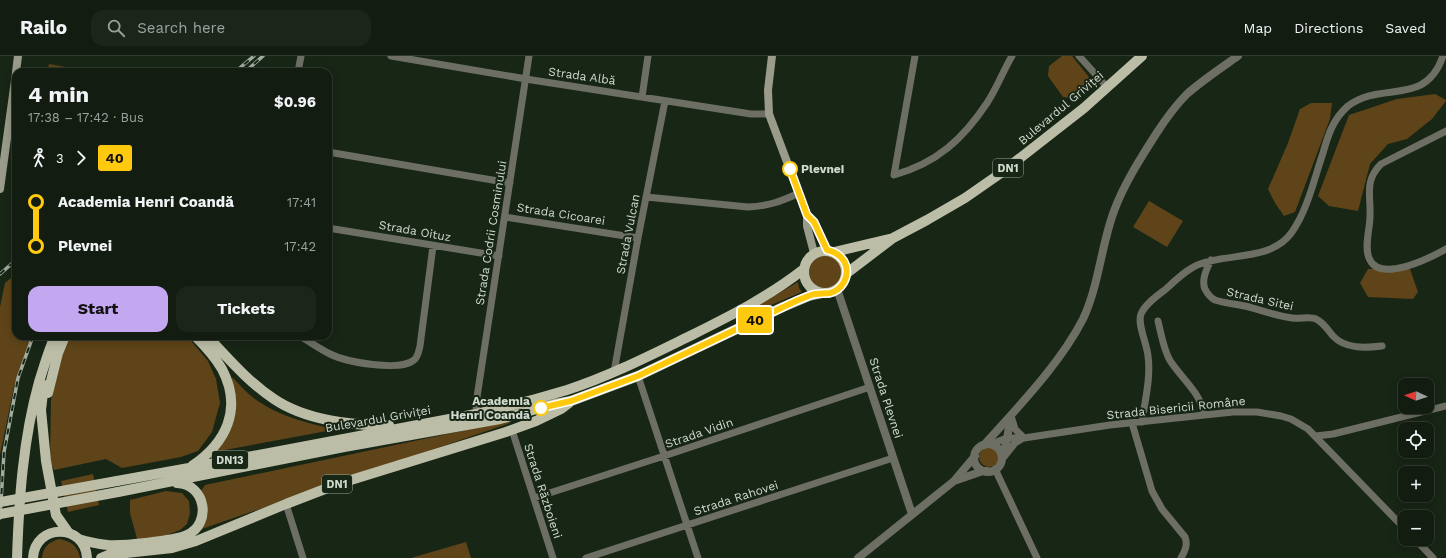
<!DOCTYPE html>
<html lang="en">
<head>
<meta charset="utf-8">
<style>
  :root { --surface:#121c10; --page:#1b2519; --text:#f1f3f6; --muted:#9ca19f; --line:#313a30; --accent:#c4a7f1 }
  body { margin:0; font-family:"Work Sans",sans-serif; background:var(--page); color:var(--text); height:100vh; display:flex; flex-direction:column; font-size:15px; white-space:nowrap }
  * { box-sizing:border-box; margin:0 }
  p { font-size:13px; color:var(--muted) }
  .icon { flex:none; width:22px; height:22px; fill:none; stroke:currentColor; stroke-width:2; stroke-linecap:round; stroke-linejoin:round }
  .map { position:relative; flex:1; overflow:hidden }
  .sheet { position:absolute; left:12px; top:12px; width:320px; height:272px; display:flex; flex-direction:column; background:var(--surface); border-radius:12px; box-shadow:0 2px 10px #0003,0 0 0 1px var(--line) }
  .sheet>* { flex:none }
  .badge { padding:0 8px; border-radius:3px; font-size:14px; line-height:26px }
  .needle { width:26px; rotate:273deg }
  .buttons { position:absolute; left:1398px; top:322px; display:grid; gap:8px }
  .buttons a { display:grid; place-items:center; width:36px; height:36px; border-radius:8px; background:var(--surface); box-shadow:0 2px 10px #0003,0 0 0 1px var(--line); font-size:20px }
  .map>.badge { position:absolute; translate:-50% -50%; box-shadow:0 0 0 2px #fff }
  .legs { display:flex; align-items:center; gap:6px; height:44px; padding:0 16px; font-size:13px }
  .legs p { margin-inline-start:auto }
  .head { display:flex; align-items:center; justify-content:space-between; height:68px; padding:0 16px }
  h1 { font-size:22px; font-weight:700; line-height:30px }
  .action { display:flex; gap:8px; margin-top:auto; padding:8px 16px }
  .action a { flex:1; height:46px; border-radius:12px; background:var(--accent); color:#111; font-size:16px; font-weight:700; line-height:46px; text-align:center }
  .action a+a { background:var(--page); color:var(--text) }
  ul { padding:0 16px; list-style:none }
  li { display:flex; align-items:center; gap:14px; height:44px; font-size:15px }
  li i { display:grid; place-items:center; width:6px; height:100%; margin:0 5px; background:currentColor }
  li i::after { content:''; width:10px; height:10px; margin:-5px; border:3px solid; border-radius:50%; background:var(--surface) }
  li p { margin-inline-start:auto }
  li:first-child i { background:linear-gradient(#0000 50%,currentColor 0) }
  li:last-child i { background:linear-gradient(currentColor 50%,#0000 0) }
  header { display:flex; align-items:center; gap:24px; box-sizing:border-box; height:56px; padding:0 20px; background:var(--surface); border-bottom:1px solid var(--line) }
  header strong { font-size:19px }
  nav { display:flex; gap:22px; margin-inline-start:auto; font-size:14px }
  .search { width:280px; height:36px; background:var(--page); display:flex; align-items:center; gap:10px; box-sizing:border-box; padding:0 14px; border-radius:12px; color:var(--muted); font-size:15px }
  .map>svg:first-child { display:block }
  .green { fill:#5e4418 }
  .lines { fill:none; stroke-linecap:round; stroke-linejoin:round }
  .minor { stroke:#6e6f64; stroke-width:7 }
  .tertiary { stroke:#6e6f64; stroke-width:8 }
  .secondary { stroke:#9a9b8a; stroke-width:8 }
  .primary { stroke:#bcbda7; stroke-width:10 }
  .rail-casing { stroke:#a1aca0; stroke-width:3.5 }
  .rail { stroke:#182616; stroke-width:2; stroke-dasharray:6; stroke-linecap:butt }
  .primary-bridge { stroke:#bcbda7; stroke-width:10 }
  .line-1-casing { stroke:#fff; stroke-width:9 }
  .line-1 { stroke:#ffc90d; stroke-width:6 }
  .stop-1-dot { fill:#fff; stroke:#ffc90d; stroke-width:2 }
  .labels { text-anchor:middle; stroke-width:4; stroke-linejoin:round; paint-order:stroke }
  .shield { fill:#182616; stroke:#99a498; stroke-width:1 }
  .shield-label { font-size:11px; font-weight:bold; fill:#d0dacf }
  .street-label { font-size:12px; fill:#d0dacf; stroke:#182616 }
  .stop-label { font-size:12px; font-weight:bold; fill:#d0dacf; stroke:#182616; text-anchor:start }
</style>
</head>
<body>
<header>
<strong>Railo</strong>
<div class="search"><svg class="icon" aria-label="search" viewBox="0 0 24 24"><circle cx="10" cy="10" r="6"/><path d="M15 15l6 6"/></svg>Search here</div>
<nav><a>Map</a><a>Directions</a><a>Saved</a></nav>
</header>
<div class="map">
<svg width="1446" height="502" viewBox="0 0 1446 502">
  <rect width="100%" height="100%" fill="#182616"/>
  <!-- green -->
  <path class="green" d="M1062,0H1072L1089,21V28L1071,42L1063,41L1048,20L1049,10Z
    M49,8L82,14V16H47Z
    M1435,38L1446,44V45L1432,63L1407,83L1388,88L1370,108L1358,155L1329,150L1318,140L1349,59L1397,43Z
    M1311,47H1332L1330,63L1295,156L1284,160L1275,147L1268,133L1288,87L1300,53Z
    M1149,145L1183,165L1167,191L1133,171Z
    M808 216a17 17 0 1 1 34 0a17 17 0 1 1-34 0Z
    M1368,213H1410L1418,236L1413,243L1368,241L1360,227Z
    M16,218V280H32L14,331L0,399V251L5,227Z
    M798,226L799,232L802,236L752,257L750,254Z
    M71,280H187L208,305L216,323L220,347L212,376L198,395L181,401L122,412L106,403L54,414L50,404L51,344L66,285Z
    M233,322C238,327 244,334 250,339C274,359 304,366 333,373L327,375L214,396L226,379L229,323Z
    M509,365L510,367L196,475L201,435L205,429Z
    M979 401a10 10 0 1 1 20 0a10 10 0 1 1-20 0Z
    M93,418L99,449L68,456L61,425Z
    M166,435L182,437L189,445L190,457L187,468L180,474L139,490L130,457V444Z
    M59,483C71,485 78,490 80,502H42C43,491 49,486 59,483Z
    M466,486L471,502H411Z"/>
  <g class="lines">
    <!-- minor -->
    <path class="minor" d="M391,0L532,24L751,58H769
      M915,0L894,119C937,107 963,83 987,47C997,32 1003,15 1012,0
      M1079,0L1107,31
      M298,16L301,0
      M642,41L648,0
      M1446,75L1381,108C1364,125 1371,139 1370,160C1370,173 1364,190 1369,202C1379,228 1430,202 1446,193
      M328,96L510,127
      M646,141L748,151C768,150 780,146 799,137
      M505,161L638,182
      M328,172L499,200
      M1211,204C1207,212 1201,224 1205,233C1207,237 1211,242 1215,244C1224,247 1235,248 1245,250C1261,254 1276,260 1292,262C1300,263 1311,260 1316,263C1323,266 1328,274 1333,280C1345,293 1365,292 1382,290
      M1158,265C1161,277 1164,296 1171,306C1183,324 1200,336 1204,358
      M300,280C310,286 320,293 330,298C346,306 400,316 414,304C418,301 419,294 420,290L433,190
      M614,316L638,182L665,45
      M638,320L698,502
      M476,358L477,341L529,0
      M1011,360L1015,373L1024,382
      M1142,366C1145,344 1151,321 1148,300C1147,288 1137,268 1141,258C1145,248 1158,239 1166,233C1176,224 1188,212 1200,208C1229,197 1272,205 1292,176C1308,153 1314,123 1323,97C1328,79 1333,63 1348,50C1382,24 1425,52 1443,0
      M1132,367L1152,435L1162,453L1185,481C1188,489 1185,495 1181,502
      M512,374L553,502
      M1316,380L1333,378L1446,350
      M991,388L1007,382H1024L1110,369L1233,356H1257L1281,360L1291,363L1308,373L1405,473
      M1003,402L1015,387L1023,382
      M995,413L1037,502
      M534,442L664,400L870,331
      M286,448L303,502
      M1415,483L1433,502
      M586,502L893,402"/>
    <!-- tertiary -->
    <path class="tertiary" d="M837,233L912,458
      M974 402a14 14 0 1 1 28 0a14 14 0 1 1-28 0Z
      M984,389C1018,351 1060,308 1083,263C1099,229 1101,190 1114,155C1124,128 1140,103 1156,78C1165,64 1175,50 1187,38C1203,24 1221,12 1238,0
      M1002,401L1006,388L1011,360
      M954,425L983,415H987
      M858,502L954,425L975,400"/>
    <!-- secondary -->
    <path class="secondary" d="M772,0L768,34L769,58L807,159V170L814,197
      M16,16L18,0
      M0,133L16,17
      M807,159L814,166L827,194"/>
    <!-- primary -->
    <path class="primary" d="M804 216a21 21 0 1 1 42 0a21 21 0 1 1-42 0Z
      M834,196L889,183
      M847,217L893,182L927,164L965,142L1001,117L1084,52L1142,0
      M207,280C228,302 248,326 274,343C305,364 352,370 389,369
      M44,329L41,354L46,405L56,459L68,476
      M48,337L58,297L65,280
      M192,410C226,387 243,353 222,313C215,301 205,290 195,280
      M117,425L189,412L476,358C507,351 537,343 567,334C610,320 651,299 692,279C732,259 768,241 804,213
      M118,436L344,391L500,363L555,348L571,345L638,320L783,251L809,240L822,237
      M81,484C90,486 98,488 108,489C122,490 174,485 187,479C212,468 206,428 177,427
      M17,502C19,443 23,383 39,326C44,311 48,295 55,280
      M33,502C35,467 85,467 87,502
      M101,502L108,499L172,492L196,485L286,448L338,428L506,376L536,365L561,353L569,347"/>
    <!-- rail casing -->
    <g class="rail-casing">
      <path id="rail" d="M235,16L254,0
        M245,16L263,0
        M0,218L16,204
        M0,462L4,396L18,322L33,280"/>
    </g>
    <!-- rail -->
    <use href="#rail" class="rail"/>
    <!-- primary-bridge -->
    <path class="primary-bridge" d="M0,446L117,425
      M0,458L118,436"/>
  </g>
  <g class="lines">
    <!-- line-1 casing -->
    <g class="line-1-casing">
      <path id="line-1" d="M541,352L571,345L638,320L796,245C801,243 806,241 811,239C817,237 823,238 830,237C842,234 849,221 846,210C843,200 836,196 827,194L814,166L807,159L790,113"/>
    </g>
    <!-- line-1 -->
    <use href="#line-1" class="line-1"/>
  </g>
  <!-- markers -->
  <g class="stop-1-dot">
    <circle cx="790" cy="113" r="7"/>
    <circle cx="541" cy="352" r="7"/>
  </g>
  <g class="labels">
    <!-- shield labels -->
    <g class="shield">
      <rect x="993" y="103" width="30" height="18" rx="3"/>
      <rect x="212" y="395" width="36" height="18" rx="3"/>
      <rect x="322" y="419" width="30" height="18" rx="3"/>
    </g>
    <g class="shield-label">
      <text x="1008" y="116">DN1</text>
      <text x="230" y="408">DN13</text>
      <text x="337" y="432">DN1</text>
    </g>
    <!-- street labels -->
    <g class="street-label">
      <text transform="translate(582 20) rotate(8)" y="4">Strada Albă</text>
      <text transform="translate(1061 52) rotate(-40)" y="4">Bulevardul Griviței</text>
      <text transform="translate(561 158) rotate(9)" y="4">Strada Cicoarei</text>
      <text transform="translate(415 175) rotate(10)" y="4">Strada Oituz</text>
      <text transform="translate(491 177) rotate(-81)" y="4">Strada Codrii Cosminului</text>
      <text transform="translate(628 178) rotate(-79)" y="4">Strada Vulcan</text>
      <text transform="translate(1260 243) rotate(13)" y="4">Strada Sitei</text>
      <text transform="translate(886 342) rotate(72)" y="4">Strada Plevnei</text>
      <text transform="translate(1176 352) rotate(-6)" y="4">Strada Bisericii Române</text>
      <text transform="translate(378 363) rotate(-10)" y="4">Bulevardul Griviței</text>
      <text transform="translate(699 377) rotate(-19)" y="4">Strada Vidin</text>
      <text transform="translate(543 435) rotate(72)" y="4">Strada Războieni</text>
      <text transform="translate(736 442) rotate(-18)" y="4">Strada Rahovei</text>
    </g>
    <!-- stop labels -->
    <g class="stop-label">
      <text x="801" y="117">Plevnei</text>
      <text x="530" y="349" text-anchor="end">Academia<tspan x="530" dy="14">Henri Coandă</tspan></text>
    </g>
  </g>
</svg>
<div class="buttons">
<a><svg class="needle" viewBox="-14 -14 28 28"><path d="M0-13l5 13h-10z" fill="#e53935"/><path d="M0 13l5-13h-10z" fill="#9ca19f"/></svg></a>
<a><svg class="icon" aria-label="locate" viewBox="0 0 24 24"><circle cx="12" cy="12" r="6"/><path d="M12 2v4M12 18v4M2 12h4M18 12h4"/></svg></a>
<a>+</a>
<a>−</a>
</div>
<b class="badge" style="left:755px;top:264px;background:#ffc90d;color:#111">40</b>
<section class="sheet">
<div class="head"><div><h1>4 min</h1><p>17:38 – 17:42 · Bus</p></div><b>$0.96</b></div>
<div class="legs"><svg class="icon" aria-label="walk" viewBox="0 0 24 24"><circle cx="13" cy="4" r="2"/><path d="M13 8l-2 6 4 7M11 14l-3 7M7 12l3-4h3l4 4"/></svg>3<svg class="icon" aria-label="forward" viewBox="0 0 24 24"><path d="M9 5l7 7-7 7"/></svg><b class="badge" style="background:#ffc90d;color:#111">40</b></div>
<ul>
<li><i style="color:#ffc90d"></i><b>Academia Henri Coandă</b><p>17:41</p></li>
<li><i style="color:#ffc90d"></i><b>Plevnei</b><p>17:42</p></li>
</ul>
<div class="action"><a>Start</a><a>Tickets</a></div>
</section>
</div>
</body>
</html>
